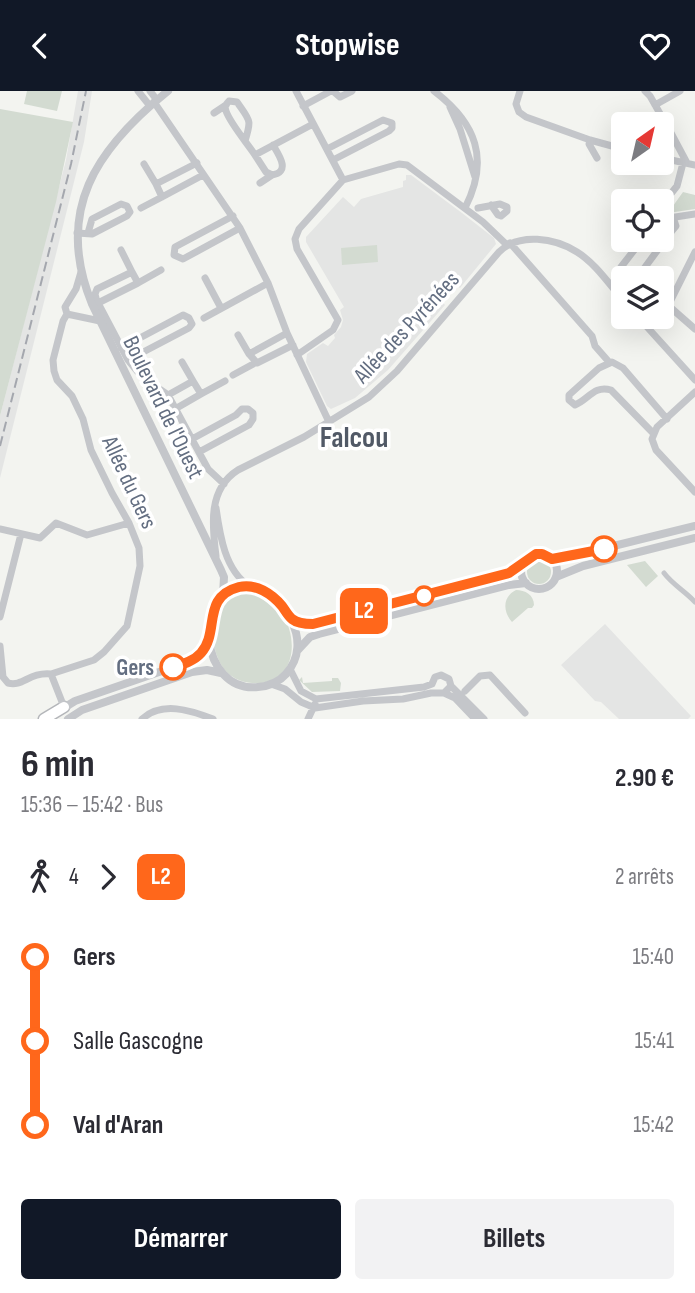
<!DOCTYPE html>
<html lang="fr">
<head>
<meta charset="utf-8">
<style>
  :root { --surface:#fff; --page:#f2f2f3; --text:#2b2b33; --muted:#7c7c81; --accent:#111827 }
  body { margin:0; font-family:"Sofia Sans Condensed",sans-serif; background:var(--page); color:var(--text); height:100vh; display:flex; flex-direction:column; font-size:26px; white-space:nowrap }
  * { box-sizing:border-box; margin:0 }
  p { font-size:23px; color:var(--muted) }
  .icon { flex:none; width:38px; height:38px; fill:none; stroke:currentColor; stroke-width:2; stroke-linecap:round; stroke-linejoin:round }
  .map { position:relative; height:628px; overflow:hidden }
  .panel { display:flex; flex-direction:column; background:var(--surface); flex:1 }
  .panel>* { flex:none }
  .badge { padding:0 14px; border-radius:10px; font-size:24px; line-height:46px }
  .needle { width:46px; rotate:34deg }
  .tools { position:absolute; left:611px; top:21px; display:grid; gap:14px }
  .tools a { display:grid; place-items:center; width:63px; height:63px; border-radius:7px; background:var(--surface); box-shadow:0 7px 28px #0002; font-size:35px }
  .map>.badge { position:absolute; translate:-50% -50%; box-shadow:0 0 0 4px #fff }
  .legs { display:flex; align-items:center; gap:10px; height:77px; padding:0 21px; font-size:23px }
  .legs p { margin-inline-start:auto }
  .headline { display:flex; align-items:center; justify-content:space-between; height:119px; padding:0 21px }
  h1 { font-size:38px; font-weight:700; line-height:52px }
  .primary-button { display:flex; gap:14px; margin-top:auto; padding:14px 21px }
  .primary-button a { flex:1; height:80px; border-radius:7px; background:var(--accent); color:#fff; font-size:28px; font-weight:700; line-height:80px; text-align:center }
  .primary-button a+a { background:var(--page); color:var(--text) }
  ul { padding:0 21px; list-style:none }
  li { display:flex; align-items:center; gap:24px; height:84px; font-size:26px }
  li i { display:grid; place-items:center; width:10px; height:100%; margin:0 9px; background:currentColor }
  li i::after { content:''; width:18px; height:18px; margin:-9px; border:5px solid; border-radius:50%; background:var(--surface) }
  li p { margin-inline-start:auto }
  li:first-child i { background:linear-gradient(#0000 50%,currentColor 0) }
  li:last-child i { background:linear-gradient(currentColor 50%,#0000 0) }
  header { display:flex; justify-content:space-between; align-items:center; height:91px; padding:0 21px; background:var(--accent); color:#fff; font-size:32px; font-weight:700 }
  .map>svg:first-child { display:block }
  .built { fill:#e4e5e4 }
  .green { fill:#d3dbd1 }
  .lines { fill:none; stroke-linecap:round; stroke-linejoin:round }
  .trunk-casing { stroke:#b4b6ba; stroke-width:13 }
  .pedestrian { stroke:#c4c6ca; stroke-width:5 }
  .minor { stroke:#c4c6ca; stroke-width:7 }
  .tertiary { stroke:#c4c6ca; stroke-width:8 }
  .trunk { stroke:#fff; stroke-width:10 }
  .rail { stroke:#a4a7ae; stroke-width:2; stroke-dasharray:10 5; stroke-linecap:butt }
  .line-1-casing { stroke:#fff; stroke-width:16 }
  .line-1 { stroke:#ff671b; stroke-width:10 }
  .stop-1-dot { fill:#fff; stroke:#ff671b; stroke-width:3.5 }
  .labels { text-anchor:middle; stroke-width:7; stroke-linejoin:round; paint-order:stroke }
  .street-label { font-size:23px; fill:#636e81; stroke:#fff }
  .stop-label { font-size:23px; font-weight:bold; fill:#636e81; stroke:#fff; text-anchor:end }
  .district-label { font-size:30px; font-weight:bold; fill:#515966; stroke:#fff }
</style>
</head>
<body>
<header><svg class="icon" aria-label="back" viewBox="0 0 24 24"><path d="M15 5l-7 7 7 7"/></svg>Stopwise<svg class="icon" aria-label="heart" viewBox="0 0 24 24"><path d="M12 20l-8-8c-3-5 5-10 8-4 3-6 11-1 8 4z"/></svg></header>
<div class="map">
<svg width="695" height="628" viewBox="0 0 695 628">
  <rect width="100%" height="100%" fill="#f3f4f0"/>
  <!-- built -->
  <path class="built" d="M78,0H92L84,51L0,387V325L66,69Z
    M406,84H411L462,122L494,147L496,153L460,197L454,192L440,208L445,214L388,279L355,307L331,318L327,315L306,271L307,263L323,252L328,255L335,247L334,244L341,236L343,229L340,219L344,216L306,151V146L343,106L354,116L361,108L403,96V90L406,89Z
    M605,533L691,625L688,628H619L601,611L595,610L561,574Z"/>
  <!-- green -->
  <path class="green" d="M27,0H62L57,20L24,13Z
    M0,18L73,31L56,111L0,325Z
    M683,101L695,104V118L668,122Z
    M377,154L378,171L342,174L341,157Z
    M527 481a12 12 0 1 1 24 0a12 12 0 1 1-24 0Z
    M645,470L658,485L646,496L627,474Z
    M516,499C525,499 534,504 534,514L532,517H528L512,531C503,521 502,506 516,499Z
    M240,500C296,494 316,597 252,592C241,591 231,587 224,578C206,553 210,513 240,500Z
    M447,502L449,506L359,529L358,525Z
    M302,586L303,592L332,590V587H338L341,592L340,600L312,601L299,589Z"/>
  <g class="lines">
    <!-- trunk casing -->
    <g class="trunk-casing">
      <path id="trunk" d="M44,628L64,616"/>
    </g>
    <!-- pedestrian -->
    <path class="pedestrian" d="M664,482C673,494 685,500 695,511"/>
    <!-- minor -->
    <path class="minor" d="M138,0L150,15
      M150,0L157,9
      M296,0L343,89
      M333,0L340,6L352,0
      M434,0C476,32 490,68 465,117
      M520,0L516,13L519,21L526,26L590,49L623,58
      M645,0L650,5L671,42
      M154,11L240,137L268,192L287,242L329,331
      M655,14L680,0
      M303,15L331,0
      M450,16L460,38L475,86
      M214,22L226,14
      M590,49L589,53L597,67
      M245,50C252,28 250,30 237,11L229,10C226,14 224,14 226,20C230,32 247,52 255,64L313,33
      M662,52L671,42L687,72
      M327,58L383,29L392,32V37L389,40L333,69
      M255,64L266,81L272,84C291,81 279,64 273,54
      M662,67L695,74
      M197,72L156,93L162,106L203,84
      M144,73L156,93
      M260,92L272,84
      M662,114L677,95L683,72
      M141,117L162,106
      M478,117L500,113L507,116V120L501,125L498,124L491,114
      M233,125L175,156L174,164L183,168L240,137
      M669,127L695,123
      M662,131L669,127L674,129L676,135L671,141H665L662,137
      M77,142L92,143L94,142L127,125L130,121L127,115L121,113L92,128L88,142
      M510,152L592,245L595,255L609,271
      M121,159L132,181
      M205,187L221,217
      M634,187L621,176L642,149
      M637,187L671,141
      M138,192L161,179
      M662,209L695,238
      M97,211L95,203L97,198L132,181L138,192L98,212
      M92,213L98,212L128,269L142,286L168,304L208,378L224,393
      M668,215L695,161
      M67,223L100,230
      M638,226L695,289
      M204,227L268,192
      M287,242L249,263L257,272L293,254
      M238,244L249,263
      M121,257L183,224L189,227L192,233L189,237L128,269
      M297,264L333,239L338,229L297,158L295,148L299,138L343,89L399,73L407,74L483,131L507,154
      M182,271L193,290
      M233,284L255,272
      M695,301L657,336L652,348L656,359L695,401
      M201,303L225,290
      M168,304L193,290L201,303L175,318
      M653,342L611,299C594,294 589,308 575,314L569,309V304L599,277L612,271L623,277L667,328
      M192,348L236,324L242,318H248L253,322V328L249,334L199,361
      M216,417C220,445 225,479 249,495
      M0,438L40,447L56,432L87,444L129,432
      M216,465C212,434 208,398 238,379L304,346L369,306L397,280L499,161C519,141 555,147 577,161C595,172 609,193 623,209
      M0,526L21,443
      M0,555L3,586L8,592C23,596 29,581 51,583
      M271,593L285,598L301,611L315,617L363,610L403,608L431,602H444L451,595L449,588L441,584L435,586L432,593L424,596L316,608L301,600L290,578
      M451,595L484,628
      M465,600L480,585L490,584L525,622
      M444,602L455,607L475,628
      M64,616L51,583L94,569L104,561L127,535L140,475L139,457L129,432L112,402L91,359L83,328L72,305L57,289L54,280L53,269L63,230L67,223L65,216L76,198L81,181
      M142,628C162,610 190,619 213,628
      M308,628L315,613"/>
    <!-- tertiary -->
    <path class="tertiary" d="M168,0C96,58 54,120 92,213L221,479L224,486L223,504
      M521 480a18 18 0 1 1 36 0a18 18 0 1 1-36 0Z
      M552,468L569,466L695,435
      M556,486L583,475L695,447
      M249,495C284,504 315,550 286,583C279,591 269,595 258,596C199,602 190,498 249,495Z
      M291,528L313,533L498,485L523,473
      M297,560L310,546L319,543L509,494L526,492
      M62,618L75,610L191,570L201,562L209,550
      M68,628L82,619L192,581L207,579L221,582"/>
    <!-- trunk -->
    <use href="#trunk" class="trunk"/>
    <!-- rail -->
    <path class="rail" d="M0,355L71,73L86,0"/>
  </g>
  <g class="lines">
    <!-- line-1 casing -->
    <g class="line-1-casing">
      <path id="line-1" d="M173,576C183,573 194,570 201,562C220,541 201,506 239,496C256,492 272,503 282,515C285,519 288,525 292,528C297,532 306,533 313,533L509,482L536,463H542L552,468L604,458"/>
    </g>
    <!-- line-1 -->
    <use href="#line-1" class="line-1"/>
  </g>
  <!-- markers -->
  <g class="stop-1-dot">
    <circle cx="604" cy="458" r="12"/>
    <circle cx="424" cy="505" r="9"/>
    <circle cx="173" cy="576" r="12"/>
  </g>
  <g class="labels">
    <!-- street labels -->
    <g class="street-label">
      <text transform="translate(406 236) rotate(-47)" y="8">Allée des Pyrénées</text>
      <text transform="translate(164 316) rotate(64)" y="8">Boulevard de l'Ouest</text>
      <text transform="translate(130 391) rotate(65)" y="8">Allée du Gers</text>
    </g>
    <!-- stop labels -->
    <g class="stop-label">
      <text x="154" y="584">Gers</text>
    </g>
    <!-- district labels -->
    <g class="district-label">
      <text x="354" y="356">Falcou</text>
    </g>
  </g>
</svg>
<div class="tools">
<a><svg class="needle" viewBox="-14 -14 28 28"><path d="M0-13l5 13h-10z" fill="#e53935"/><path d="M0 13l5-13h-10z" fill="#7c7c81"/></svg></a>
<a><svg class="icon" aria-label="locate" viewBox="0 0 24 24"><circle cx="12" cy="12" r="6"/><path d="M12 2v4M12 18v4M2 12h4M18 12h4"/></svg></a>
<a><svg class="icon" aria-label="layers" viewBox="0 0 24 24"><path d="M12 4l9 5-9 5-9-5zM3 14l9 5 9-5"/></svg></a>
</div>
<b class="badge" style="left:364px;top:520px;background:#ff671b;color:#fff">L2</b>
</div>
<section class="panel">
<div class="headline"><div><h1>6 min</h1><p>15:36 – 15:42 · Bus</p></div><b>2.90 €</b></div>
<div class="legs"><svg class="icon" aria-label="walk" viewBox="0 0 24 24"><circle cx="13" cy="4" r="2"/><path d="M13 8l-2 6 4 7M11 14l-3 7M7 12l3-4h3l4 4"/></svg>4<svg class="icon" aria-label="forward" viewBox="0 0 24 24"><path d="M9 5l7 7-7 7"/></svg><b class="badge" style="background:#ff671b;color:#fff">L2</b><p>2 arrêts</p></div>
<ul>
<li><i style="color:#ff671b"></i><b>Gers</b><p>15:40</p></li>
<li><i style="color:#ff671b"></i><span>Salle Gascogne</span><p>15:41</p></li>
<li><i style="color:#ff671b"></i><b>Val d'Aran</b><p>15:42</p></li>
</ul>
<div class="primary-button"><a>Démarrer</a><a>Billets</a></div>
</section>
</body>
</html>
